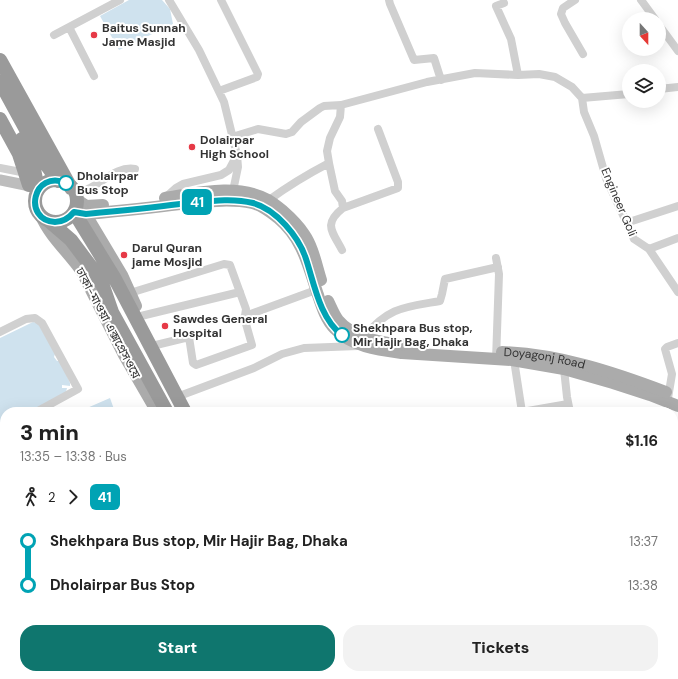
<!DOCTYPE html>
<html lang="en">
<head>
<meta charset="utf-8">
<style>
  :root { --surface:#fff; --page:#f2f2f2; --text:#222; --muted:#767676; --accent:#0f766e }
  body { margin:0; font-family:"DM Sans","Noto Sans Bengali",sans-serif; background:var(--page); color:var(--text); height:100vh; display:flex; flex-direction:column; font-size:15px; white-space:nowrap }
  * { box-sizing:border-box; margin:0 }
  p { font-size:13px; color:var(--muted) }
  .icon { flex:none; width:22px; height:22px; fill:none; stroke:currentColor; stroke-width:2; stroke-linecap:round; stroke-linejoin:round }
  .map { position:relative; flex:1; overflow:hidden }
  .drawer { position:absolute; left:0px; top:407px; width:678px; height:272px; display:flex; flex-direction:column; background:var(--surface); border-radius:16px 16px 0 0; box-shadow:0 4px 16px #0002 }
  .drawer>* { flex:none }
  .badge { padding:0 8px; border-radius:6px; font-size:14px; line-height:26px }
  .needle { width:26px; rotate:159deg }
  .buttons { position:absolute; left:622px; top:12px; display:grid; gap:8px }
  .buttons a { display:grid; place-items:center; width:44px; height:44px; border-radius:50%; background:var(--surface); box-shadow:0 4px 16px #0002; font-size:20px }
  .map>.badge { position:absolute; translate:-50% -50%; box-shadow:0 0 0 2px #fff }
  .legs { display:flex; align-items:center; gap:6px; height:44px; padding:0 20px; font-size:13px }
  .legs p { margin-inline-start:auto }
  .headline { display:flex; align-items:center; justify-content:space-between; height:68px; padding:0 20px }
  h1 { font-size:22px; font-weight:800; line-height:30px }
  .primary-button { display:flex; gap:8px; margin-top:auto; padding:8px 20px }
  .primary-button a { flex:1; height:46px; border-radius:16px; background:var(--accent); color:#fff; font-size:16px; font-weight:800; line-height:46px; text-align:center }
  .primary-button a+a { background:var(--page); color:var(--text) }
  ul { padding:0 20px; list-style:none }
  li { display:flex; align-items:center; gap:14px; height:44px; font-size:15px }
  li i { display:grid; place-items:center; width:6px; height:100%; margin:0 5px; background:currentColor }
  li i::after { content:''; width:10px; height:10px; margin:-5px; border:3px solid; border-radius:50%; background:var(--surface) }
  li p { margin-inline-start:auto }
  li:first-child i { background:linear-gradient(#0000 50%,currentColor 0) }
  li:last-child i { background:linear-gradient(currentColor 50%,#0000 0) }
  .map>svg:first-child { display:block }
  .green { fill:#e6ecdf }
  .water { fill:#cfe2ee }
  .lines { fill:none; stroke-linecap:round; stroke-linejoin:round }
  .street { stroke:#d0d0d0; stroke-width:8 }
  .secondary { stroke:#bdbdbd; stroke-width:11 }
  .primary { stroke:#ababab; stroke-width:12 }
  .highway { stroke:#9a9a9a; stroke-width:14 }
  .line-1-casing { stroke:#fff; stroke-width:9 }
  .line-1 { stroke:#00a3b4; stroke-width:6 }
  .poi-dot { fill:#e63946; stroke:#fff; stroke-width:1.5 }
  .stop-1-dot { fill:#fff; stroke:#00a3b4; stroke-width:2 }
  .labels { text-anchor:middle; stroke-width:4; stroke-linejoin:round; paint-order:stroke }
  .poi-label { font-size:12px; font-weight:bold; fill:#333; stroke:#fff; text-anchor:start }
  .stop-label { font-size:12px; font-weight:bold; fill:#333; stroke:#fff; text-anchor:start }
  .street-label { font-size:12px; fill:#333; stroke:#fff }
</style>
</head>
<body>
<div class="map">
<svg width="678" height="679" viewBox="0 0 678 679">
  <rect width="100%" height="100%" fill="#fff"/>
  <!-- green -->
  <path class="green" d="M17,674H78L81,679H20Z"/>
  <!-- water -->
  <path class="water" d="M129,0H162L170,9L173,24L119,50L100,16Z
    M33,322L38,323L55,354L54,357L57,361H60L70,383V386L62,385V388H67L66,392L30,412H5L4,590L0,589V338Z
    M110,398L115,412H62L87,408Z"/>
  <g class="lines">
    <!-- street -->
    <path class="street" d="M389,0L390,4L414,60L434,58L441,80
      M575,0L563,8L561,14L565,23L583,54
      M641,0L655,19
      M504,3L496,6L511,39L518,75
      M659,25L678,51
      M69,27L94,76
      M54,35L120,0
      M659,89L678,87
      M219,91L257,77L258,74L221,0
      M582,98L584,112L594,136L606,178L634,239L649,249L678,292
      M232,137L258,129L286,134L292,132L301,122L320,108L324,106L341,105
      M329,163L335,191L342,201L343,208C323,224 332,231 342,250
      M0,168L26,173
      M233,191L238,167L237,155
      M75,195C80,192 85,191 90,188C104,181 118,166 135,169
      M166,197L176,188L183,184L221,175L229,170L237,155L224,102L199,50L169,0
      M269,204V200C288,186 308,174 329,163L327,151L330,138L340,117L341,105L427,82L475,73L518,75L539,74L555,77L572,87L582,98L629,94
      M343,208L398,188V182L378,129
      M626,223L678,206
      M649,249L678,238
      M496,258L499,274L496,360
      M130,293L224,264L230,265L246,309L245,316
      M141,316L240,292
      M0,332L26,319L35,318L42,323L78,389L36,412
      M364,337C388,307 405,307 440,301L442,294L445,279L498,267
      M156,345L189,337L193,363L196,365L252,345L244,317L245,316L316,290
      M514,360L522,412L568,404
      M564,369L567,397L570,412
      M182,395L254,368L282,354L304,348L358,346
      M668,398L672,374L665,349L667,347L678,343
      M271,411V412
      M673,617L678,615
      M0,626L5,624
      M81,674L83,679
      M136,674L138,679
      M200,674L201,679
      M471,674L474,679
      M505,674L508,679
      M590,674L591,679
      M93,679L102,674"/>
    <!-- secondary -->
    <path class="secondary" d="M0,180L30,186"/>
    <!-- primary -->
    <g class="primary">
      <path d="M165,198C197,193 238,183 268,200C273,203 278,207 283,211C291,218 298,225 304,234C313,247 316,264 321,280"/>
      <path d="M76,199L86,206L103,205"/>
      <path d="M82,208L122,275L136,306"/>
      <path d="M74,212L86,214C118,211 149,208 180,204C203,202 229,198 252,203C262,205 270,212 278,218C303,239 308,265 318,295C322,307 326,320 335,329C352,347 379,350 402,353L512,360L564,369L613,383L650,395L678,406"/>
      <path d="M41,216C50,237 69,253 82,272L124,355L157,412"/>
      <path d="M328,301C331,307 334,315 338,320C353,338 382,343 404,345"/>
      <path id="s1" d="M502,352C559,354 613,372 666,392"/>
      <path d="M301,674L304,679"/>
      <path d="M325,674L328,679"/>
    </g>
    <!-- highway -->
    <path class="highway" d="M0,60L71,188
      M0,82L42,159L58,181
      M0,119L19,154L29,185
      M22,139L33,164L38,189
      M35 201a21 21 0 1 1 42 0a21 21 0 1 1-42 0Z
      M74,212L115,279L185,412
      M49,221L71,240L92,268L103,286L112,312L167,412
      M310,674L312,679"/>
  </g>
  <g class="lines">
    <!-- line-1 casing -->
    <g class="line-1-casing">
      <path id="line-1" d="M66,183C33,169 22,220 55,222C63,222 69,218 74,212L86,214C118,211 149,208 180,204C204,202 230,197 253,203C276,209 299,237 306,259C314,283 320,319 342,335"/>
    </g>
    <!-- line-1 -->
    <use href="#line-1" class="line-1"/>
  </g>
  <!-- markers -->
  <g class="poi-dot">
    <circle cx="94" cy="35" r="4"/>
    <circle cx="192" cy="147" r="4"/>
    <circle cx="124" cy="255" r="4"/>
    <circle cx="165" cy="326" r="4"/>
  </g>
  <g class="stop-1-dot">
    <circle cx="66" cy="183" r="7"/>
    <circle cx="342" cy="335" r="7"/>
  </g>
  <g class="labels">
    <!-- poi labels -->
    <g class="poi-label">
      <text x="102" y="32">Baitus Sunnah<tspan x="102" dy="14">Jame Masjid</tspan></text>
      <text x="200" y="144">Dolairpar<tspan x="200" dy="14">High School</tspan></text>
      <text x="132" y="252">Darul Quran<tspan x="132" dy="14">jame Mosjid</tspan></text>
      <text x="173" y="323">Sawdes General<tspan x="173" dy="14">Hospital</tspan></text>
    </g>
    <!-- stop labels -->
    <g class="stop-label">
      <text x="77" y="180">Dholairpar<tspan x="77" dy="14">Bus Stop</tspan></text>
      <text x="353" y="332">Shekhpara Bus stop,<tspan x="353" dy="14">Mir Hajir Bag, Dhaka</tspan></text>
    </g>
    <!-- street labels -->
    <g class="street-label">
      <text transform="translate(619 202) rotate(67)" y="4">Engineer Goli</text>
      <text transform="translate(108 323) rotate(62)" y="4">ঢাকা-মাওয়া এক্সপ্রেসওয়ে</text>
      <text dy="4" stroke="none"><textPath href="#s1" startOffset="43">Doyagonj Road</textPath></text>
    </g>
  </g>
</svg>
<div class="buttons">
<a><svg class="needle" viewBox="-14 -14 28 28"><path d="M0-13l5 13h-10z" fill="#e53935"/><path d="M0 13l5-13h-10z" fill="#767676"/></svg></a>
<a><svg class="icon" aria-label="layers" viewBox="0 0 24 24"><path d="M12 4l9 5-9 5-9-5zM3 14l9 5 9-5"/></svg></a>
</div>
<b class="badge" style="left:197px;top:202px;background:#00a3b4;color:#fff">41</b>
<section class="drawer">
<div class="headline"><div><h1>3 min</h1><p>13:35 – 13:38 · Bus</p></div><b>$1.16</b></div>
<div class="legs"><svg class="icon" aria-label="walk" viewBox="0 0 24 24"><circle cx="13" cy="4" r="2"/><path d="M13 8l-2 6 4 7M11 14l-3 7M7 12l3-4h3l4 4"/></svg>2<svg class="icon" aria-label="forward" viewBox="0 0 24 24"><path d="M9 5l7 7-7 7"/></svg><b class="badge" style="background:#00a3b4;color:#fff">41</b></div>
<ul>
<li><i style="color:#00a3b4"></i><b>Shekhpara Bus stop, Mir Hajir Bag, Dhaka</b><p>13:37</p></li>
<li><i style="color:#00a3b4"></i><b>Dholairpar Bus Stop</b><p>13:38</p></li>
</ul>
<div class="primary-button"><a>Start</a><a>Tickets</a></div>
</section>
</div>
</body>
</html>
